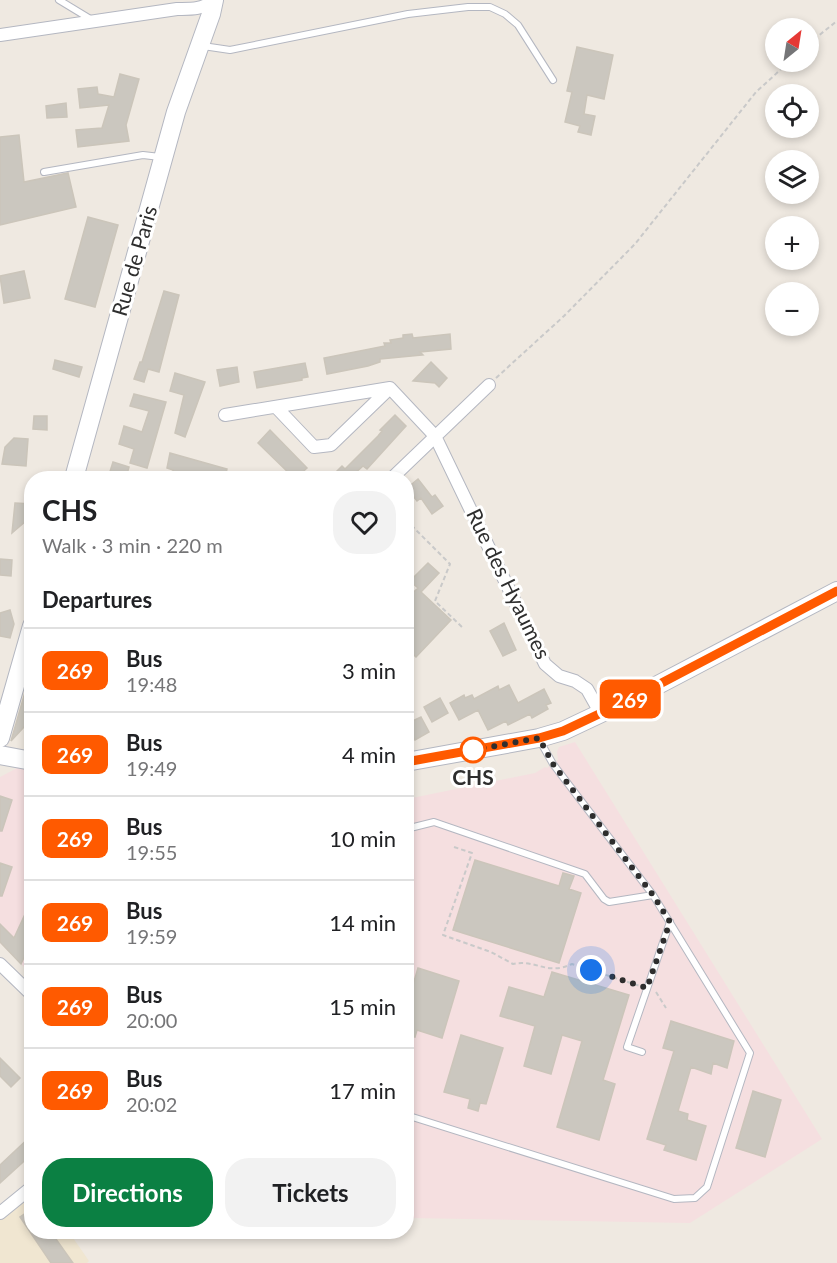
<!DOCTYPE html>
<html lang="en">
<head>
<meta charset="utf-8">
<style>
  :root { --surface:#fff; --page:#f2f2f2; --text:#202124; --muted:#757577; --line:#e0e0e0; --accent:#0b8043 }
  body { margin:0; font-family:Lato,sans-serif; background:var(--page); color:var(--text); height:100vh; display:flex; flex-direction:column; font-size:22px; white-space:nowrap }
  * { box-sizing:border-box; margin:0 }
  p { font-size:20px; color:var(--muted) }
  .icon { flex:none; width:33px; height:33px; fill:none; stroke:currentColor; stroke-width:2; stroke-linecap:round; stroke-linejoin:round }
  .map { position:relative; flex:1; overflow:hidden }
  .details { position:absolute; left:24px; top:471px; width:390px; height:768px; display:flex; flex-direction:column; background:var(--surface); border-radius:24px; box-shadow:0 3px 9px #0003 }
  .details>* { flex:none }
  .badge { padding:0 12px; border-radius:9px; font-size:21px; line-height:39px }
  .needle { width:39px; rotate:30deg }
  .fabs { position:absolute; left:765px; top:18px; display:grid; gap:12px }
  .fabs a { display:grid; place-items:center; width:54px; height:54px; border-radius:50%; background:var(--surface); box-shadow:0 3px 9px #0003; font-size:30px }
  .you { position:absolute; width:30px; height:30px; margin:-15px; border:4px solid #fff; border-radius:50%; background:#1a73e8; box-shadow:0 0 0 9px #1a73e833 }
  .map>.badge { position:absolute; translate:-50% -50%; box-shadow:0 0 0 3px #fff }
  h2 { padding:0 18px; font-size:22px; line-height:54px }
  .round { display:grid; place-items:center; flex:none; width:63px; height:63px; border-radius:24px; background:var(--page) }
  .overview { display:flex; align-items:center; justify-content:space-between; height:102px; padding:0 18px }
  h1 { font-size:28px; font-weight:700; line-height:45px }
  .action { display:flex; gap:12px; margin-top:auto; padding:12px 18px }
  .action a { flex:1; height:69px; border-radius:24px; background:var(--accent); color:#fff; font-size:24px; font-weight:700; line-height:69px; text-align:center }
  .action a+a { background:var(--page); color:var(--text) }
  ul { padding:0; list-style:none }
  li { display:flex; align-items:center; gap:18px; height:84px; padding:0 18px; border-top:2px solid var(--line) }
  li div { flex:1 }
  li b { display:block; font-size:22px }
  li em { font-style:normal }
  li .badge { min-width:66px; font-weight:700; text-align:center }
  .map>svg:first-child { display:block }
  .education { fill:#f0e6d1 }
  .medical { fill:#f5dfe0 }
  .building { fill:#cbc7bf; stroke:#cbc5ba; stroke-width:1.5 }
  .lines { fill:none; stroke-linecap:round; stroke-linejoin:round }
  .lane-casing { stroke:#b4b7c1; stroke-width:8 }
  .street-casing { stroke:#b4b7c1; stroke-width:14 }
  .secondary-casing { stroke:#b4b7c1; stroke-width:20 }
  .path { stroke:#c9c9c9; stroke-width:2; stroke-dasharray:4.5 3; stroke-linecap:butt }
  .lane { stroke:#fff; stroke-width:6 }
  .street { stroke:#fff; stroke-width:12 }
  .secondary { stroke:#fff; stroke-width:18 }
  .line-casing { stroke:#fff; stroke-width:14 }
  .line { stroke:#ff5a00; stroke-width:9 }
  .walk { stroke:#2e2e2e; stroke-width:6; stroke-dasharray:0 10.8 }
  .stop-dot { fill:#fff; stroke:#ff5a00; stroke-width:3 }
  .labels { text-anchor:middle; stroke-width:6; stroke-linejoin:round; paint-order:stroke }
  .street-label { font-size:21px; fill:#2e2e2e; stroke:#fff }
  .stop-label { font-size:21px; font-weight:bold; fill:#2e2e2e; stroke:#fff }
</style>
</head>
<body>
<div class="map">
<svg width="837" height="1263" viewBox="0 0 837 1263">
  <rect width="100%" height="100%" fill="#efe9e1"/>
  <!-- education -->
  <path class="education" d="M31,1195L32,1232H69L89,1261L87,1263H0V1220Z"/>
  <!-- medical -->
  <path class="medical" d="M575,742L822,1139L690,1223L409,1218L407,1215V799L535,773L545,767L547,768L558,760L557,752L559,747Z
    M19,767L31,770V974L0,943V777Z"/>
  <!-- building -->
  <path class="building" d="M577,47L613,55L604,99L587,95L584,114L595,116L591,135L578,132L580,126L565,122L572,92L567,91Z
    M120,74L139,79L126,125L129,141L78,147L76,130L102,128L109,105L80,108L78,89L97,87L98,94L114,97Z
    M66,103L67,117L47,118L46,106Z
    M19,135L24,182L68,173L76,207L0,225V137Z
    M88,217L118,225L95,307L65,299Z
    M24,271L30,298L4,303L0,276Z
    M164,291L179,295L159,372L148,369L144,382L134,379L140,362H142Z
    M412,334L413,338L450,334L451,349L420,352L423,355L380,359V362L368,366L327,374L324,358L385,346L384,343H391L390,340L403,338V335Z
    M55,360L82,367L79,377L53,369Z
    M431,362L447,378L439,387L435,383L413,381Z
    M305,363L308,377L302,378V380L257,388L254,372Z
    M237,367L239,382L220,386L217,370Z
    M175,373L205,382L185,437L175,433L184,395L170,391Z
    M134,394L166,402L147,468L130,463L134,449L119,444L124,426L142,432L149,411L130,406Z
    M395,415L406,426L367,469L363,466L352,476L355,478H330L342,466L345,469L378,436L382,431L380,430Z
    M34,416H47V430L33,429Z
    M270,430L307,468L296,478H294L258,443Z
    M14,438L28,439L26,466L2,464L5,447Z
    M170,453L227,469L225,478H199L173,472V470L167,468Z
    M113,462L129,467L126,478H108Z
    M418,479L432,497L435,495L443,506L432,514L421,498L417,501L407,488Z
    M15,503L32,504V515H30L29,522L26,521L12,533Z
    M0,559L12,560L11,576L0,575Z
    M428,563L439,573L421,592L451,620L416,657L406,648V599L418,588L410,581Z
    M10,610L14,624L10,638L0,636V613Z
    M504,623L516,650L503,656L490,631Z
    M30,675H32V728L24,727L11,741Z
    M509,685L518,703L544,689L551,703L546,705L548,709L532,718L530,714L508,725L506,721L488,730L478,710L459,720L450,703L464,695L465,698L472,695L474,699L498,686L499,690Z
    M440,698L448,713L432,722L424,707Z
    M421,717L429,732L415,740L413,737L406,740V724Z
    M0,796L12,800L2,831H0Z
    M475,860L559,886L563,873L574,876L569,889L581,893L559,963L453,930Z
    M0,863L12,867L2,896H0Z
    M32,899V940L21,964L0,942V924L14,938Z
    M418,968L459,981L442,1038L417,1030L415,1037L406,1035V1008Z
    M552,972L629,995L603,1080L615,1084L599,1140L557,1127L582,1041L562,1035L551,1074L524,1066L535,1026L500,1016L509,987L544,997Z
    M671,1021L734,1041L727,1068L713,1063L711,1074L691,1067L678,1111L688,1114L687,1120L706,1126L696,1160L664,1150L666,1145L647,1139L674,1051L663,1048Z
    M461,1035L503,1048L486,1104L480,1103L478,1111L468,1108L470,1099L444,1092Z
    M0,1058L20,1078L11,1087L0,1076Z
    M753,1091L781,1100L765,1157L736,1148Z
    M32,1135V1154L0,1183V1165Z
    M32,1209V1232H51L73,1263H51L20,1217Z"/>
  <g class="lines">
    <!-- lane casing -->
    <g class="lane-casing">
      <path id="lane" d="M59,0L92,20
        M203,46L230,50L408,14L468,7H490L505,14L518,25L553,80
        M44,172L143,155L160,157
        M406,829L434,822L585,874L604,899L609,902L653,895
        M642,1052L627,1047L670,922
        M406,1115L674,1199L695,1198L707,1187L750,1053L653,895L553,764L540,741"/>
    </g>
    <!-- street casing -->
    <g class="street-casing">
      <path id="street" d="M0,35L177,9C190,9 203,10 213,0
        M276,407L314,447L331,445L390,388
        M225,415L390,388L435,436L545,664L559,676L575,681L587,689L601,714
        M392,478L489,385
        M0,964L32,995
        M0,1213L32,1187"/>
    </g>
    <!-- secondary casing -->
    <g class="secondary-casing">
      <path id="secondary" d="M74,478L176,112L211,14L214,0
        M0,738L32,626
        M0,755L32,761
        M406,762L539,738L563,731L633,698L837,591"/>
    </g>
    <!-- path -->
    <path class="path" d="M808,44L837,21
      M496,378L564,316L635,244L756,92L789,62
      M406,520L450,564L435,601L462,627
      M454,847L472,853L443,935L491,952L513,964C537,959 546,976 572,964L640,986
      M656,992L666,1008"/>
    <!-- lane -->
    <use href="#lane" class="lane"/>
    <!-- street -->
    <use href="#street" class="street"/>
    <!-- secondary -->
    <use href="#secondary" class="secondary"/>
  </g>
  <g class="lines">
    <!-- line casing -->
    <g class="line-casing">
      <path id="line" d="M406,762L539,738L563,731L633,698L837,591"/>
    </g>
    <!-- line -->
    <use href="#line" class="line"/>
    <!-- walk -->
    <path class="walk" d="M473,750L539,738L553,764L653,895L670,922L647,988L591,970"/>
  </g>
  <!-- markers -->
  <circle class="stop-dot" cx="473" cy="750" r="12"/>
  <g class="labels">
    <!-- street labels -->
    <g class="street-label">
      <text transform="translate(135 261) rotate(-74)" y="7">Rue de Paris</text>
      <text transform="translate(508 584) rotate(64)" y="7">Rue des Hyaumes</text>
    </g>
    <!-- stop labels -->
    <g class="stop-label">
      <text x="473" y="785">CHS</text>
    </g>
  </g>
</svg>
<div class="fabs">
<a><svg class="needle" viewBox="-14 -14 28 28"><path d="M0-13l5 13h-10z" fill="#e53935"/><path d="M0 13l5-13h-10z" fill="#757577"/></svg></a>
<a><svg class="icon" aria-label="locate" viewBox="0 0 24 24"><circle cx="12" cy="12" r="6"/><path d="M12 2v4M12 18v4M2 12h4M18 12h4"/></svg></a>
<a><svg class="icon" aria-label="layers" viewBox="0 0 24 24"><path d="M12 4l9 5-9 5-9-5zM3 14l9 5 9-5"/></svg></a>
<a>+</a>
<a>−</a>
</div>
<div class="you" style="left:591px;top:970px"></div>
<b class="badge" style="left:630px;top:699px;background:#ff5a00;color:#fff">269</b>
<section class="details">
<div class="overview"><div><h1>CHS</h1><p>Walk · 3 min · 220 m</p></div><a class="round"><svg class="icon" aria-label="heart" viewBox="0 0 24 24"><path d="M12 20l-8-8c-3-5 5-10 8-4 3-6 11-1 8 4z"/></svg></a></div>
<h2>Departures</h2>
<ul>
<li><span class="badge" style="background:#ff5a00;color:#fff">269</span><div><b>Bus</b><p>19:48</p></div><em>3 min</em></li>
<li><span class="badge" style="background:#ff5a00;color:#fff">269</span><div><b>Bus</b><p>19:49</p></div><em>4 min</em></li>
<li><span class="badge" style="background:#ff5a00;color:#fff">269</span><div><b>Bus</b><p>19:55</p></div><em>10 min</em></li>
<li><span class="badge" style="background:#ff5a00;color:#fff">269</span><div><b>Bus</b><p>19:59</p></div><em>14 min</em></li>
<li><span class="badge" style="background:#ff5a00;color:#fff">269</span><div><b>Bus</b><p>20:00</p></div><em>15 min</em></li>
<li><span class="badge" style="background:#ff5a00;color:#fff">269</span><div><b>Bus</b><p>20:02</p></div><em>17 min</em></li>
</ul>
<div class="action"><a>Directions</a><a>Tickets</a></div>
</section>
</div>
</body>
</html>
